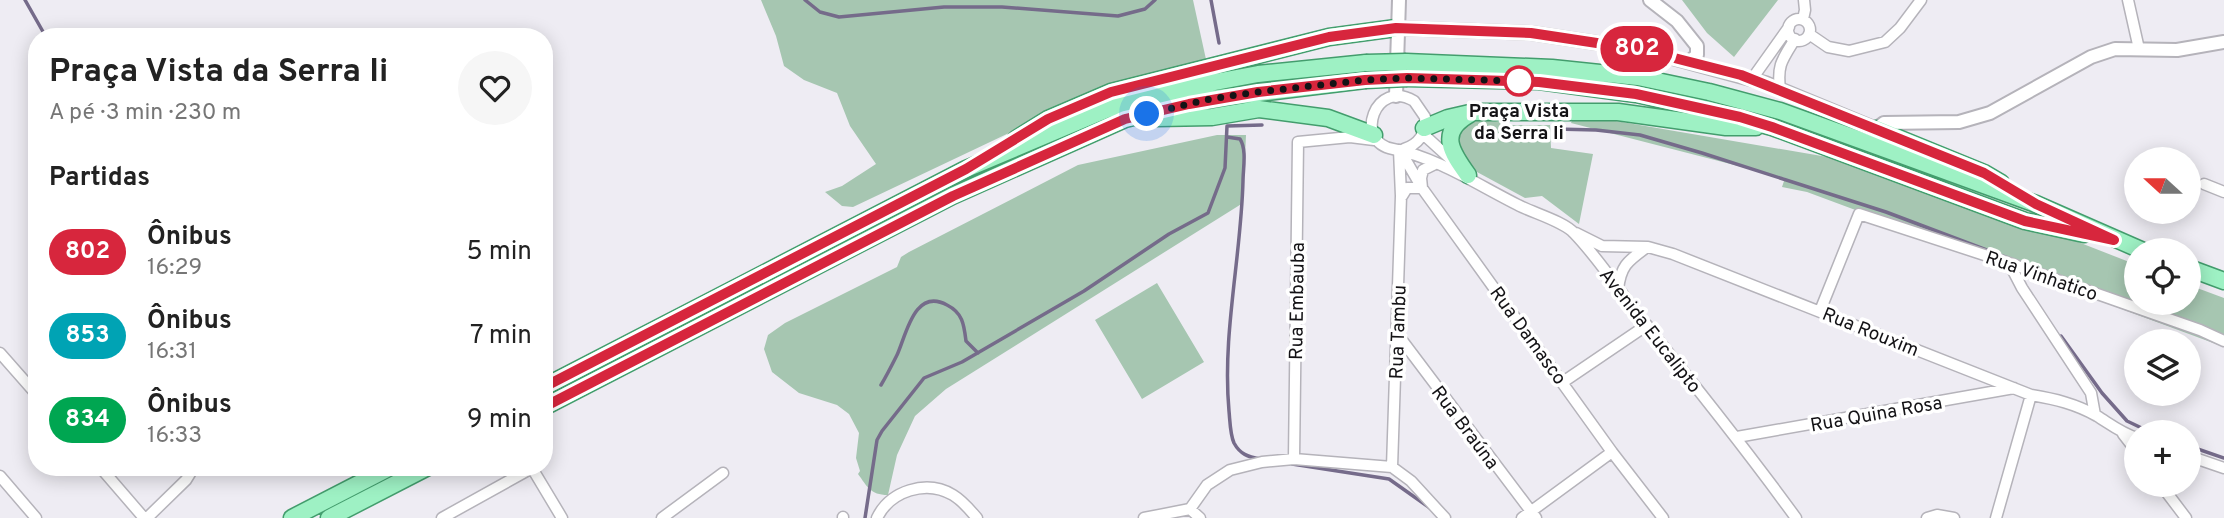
<!DOCTYPE html>
<html lang="pt">
<head>
<meta charset="utf-8">
<style>
  :root { --surface:#fff; --page:#f6f6f6; --text:#222; --muted:#767676 }
  body { margin:0; font-family:Overpass,sans-serif; background:var(--page); color:var(--text); height:100vh; display:flex; flex-direction:column; font-size:26px; white-space:nowrap }
  * { box-sizing:border-box; margin:0 }
  p { font-size:23px; color:var(--muted) }
  .icon { flex:none; width:38px; height:38px; fill:none; stroke:currentColor; stroke-width:2; stroke-linecap:round; stroke-linejoin:round }
  .map { position:relative; flex:1; overflow:hidden }
  .details { position:absolute; left:28px; top:28px; width:525px; height:448px; display:flex; flex-direction:column; background:var(--surface); border-radius:28px; box-shadow:0 4px 18px #0003 }
  .details>* { flex:none }
  .badge { padding:0 14px; border-radius:23px; font-size:24px; line-height:46px }
  .needle { width:46px; rotate:291deg }
  .fabs { position:absolute; left:2124px; top:147px; display:grid; gap:14px }
  .fabs a { display:grid; place-items:center; width:77px; height:77px; border-radius:50%; background:var(--surface); box-shadow:0 4px 18px #0003; font-size:35px }
  .you { position:absolute; width:35px; height:35px; margin:-18px; border:5px solid #fff; border-radius:50%; background:#1a73e8; box-shadow:0 0 0 10px #1a73e833 }
  .map>.badge { position:absolute; translate:-50% -50%; box-shadow:0 0 0 4px #fff }
  h2 { padding:0 21px; font-size:26px; line-height:63px }
  .round { display:grid; place-items:center; flex:none; width:74px; height:74px; border-radius:37px; background:var(--page) }
  .summary { display:flex; align-items:center; justify-content:space-between; height:119px; padding:0 21px }
  h1 { font-size:33px; font-weight:700; line-height:52px }
  ul { padding:0; list-style:none }
  li { display:flex; align-items:center; gap:21px; height:84px; padding:0 21px }
  li div { flex:1 }
  li b { display:block; font-size:26px }
  li em { font-style:normal }
  li .badge { min-width:77px; font-weight:700; text-align:center }
  .map>svg:first-child { display:block }
  .green { fill:#a6c6b1 }
  .lines { fill:none; stroke-linecap:round; stroke-linejoin:round }
  .stream { stroke:#756b8a; stroke-width:3.5 }
  .minor-casing { stroke:#b5b3ba; stroke-width:13 }
  .tertiary-casing { stroke:#b5b3ba; stroke-width:16 }
  .primary-casing { stroke:#439d6d; stroke-width:19 }
  .minor { stroke:#fff; stroke-width:10 }
  .tertiary { stroke:#fff; stroke-width:12 }
  .primary { stroke:#9ef1c4; stroke-width:16 }
  .primary-bridge-casing { stroke:#439d6d; stroke-width:19; stroke-linecap:butt }
  .primary-bridge { stroke:#9ef1c4; stroke-width:16 }
  .line-casing { stroke:#fff; stroke-width:16 }
  .line { stroke:#d7263d; stroke-width:10 }
  .walk { stroke:#141316; stroke-width:7; stroke-dasharray:0 12.6 }
  .stop-dot { fill:#fff; stroke:#d7263d; stroke-width:3.5 }
  .labels { text-anchor:middle; stroke-width:7; stroke-linejoin:round; paint-order:stroke }
  .stop-label { font-size:19px; font-weight:bold; fill:#141316; stroke:#fff }
  .street-label { font-size:19px; fill:#141316; stroke:#fff }
</style>
</head>
<body>
<div class="map">
<svg width="2224" height="518" viewBox="0 0 2224 518">
  <rect width="100%" height="100%" fill="#eeecf3"/>
  <!-- green -->
  <path class="green" d="M761,0H1193L1207,64L1093,93L853,207L842,206L825,192L842,186L876,164L850,126L837,93L804,80L784,66L776,36Z
    M1682,0H1778L1734,57L1707,33Z
    M1575,114L1886,167L2137,265V303H2189V285L2224,298V347L1807,192L1782,187L1785,178L1571,123Z
    M1483,117L1508,125H1550L1551,148L1593,154L1579,224L1542,196L1525,198L1477,172L1461,157C1456,137 1461,121 1483,117Z
    M1217,135H1246L1243,203L946,389L915,416L897,455L888,495C870,495 867,486 858,474L860,471L856,458L859,433L849,414L837,405L799,393L772,372L764,349L768,335L785,323L897,267L901,257L909,252L1078,165Z
    M1157,283L1204,362L1142,399L1095,320Z"/>
  <g class="lines">
    <!-- stream -->
    <path class="stream" d="M25,0L46,37
      M805,0L820,12L839,17L944,7H1002L1118,16L1145,9L1155,0
      M1211,0L1219,43
      M1556,129L1596,130L1640,135L1702,153L1886,212L2008,258
      M1227,137L1240,139C1247,150 1243,169 1243,181C1241,258 1222,335 1229,411C1230,421 1230,434 1234,443C1240,454 1248,457 1260,459
      M2061,336L2102,393L2127,421L2150,432
      M881,385C887,375 892,365 897,355C906,336 914,287 947,305C963,313 964,325 966,341L978,353
      M2189,446L2224,458
      M1292,464L1389,479L1430,508
      M865,518L877,440L882,431L924,378L962,362L1084,291L1169,234L1208,213L1225,168L1227,126L1262,125"/>
    <!-- minor casing -->
    <g class="minor-casing">
      <path id="minor" d="M2128,0L2139,49
        M1803,19L1805,10L1804,0
        M1788 30a11 11 0 1 1 22 0a11 11 0 1 1-22 0Z
        M1809,34L1828,47L1849,51L1885,42L1900,28L1921,0
        M1752,79L1789,27
        M1780,89C1777,65 1782,60 1795,39
        M1423,134L1455,163
        M1404,149C1419,144 1426,134 1425,117L1414,101C1375,78 1353,142 1393,149C1436,157 1478,185 1518,205C1533,213 1563,221 1574,233C1601,261 1622,295 1646,325C1698,389 1748,452 1796,518
        M1400,150L1422,188L1612,452L1663,518
        M2204,184L2224,192
        M1402,196L1407,188H1422L1421,178L1423,170L1435,164
        M1576,233L1602,246L1648,247L1673,254L2031,395C2055,399 2076,404 2097,416C2110,424 2121,433 2137,438
        M2009,263L2022,288L2091,393L2095,415
        M1618,289C1621,265 1628,261 1647,247
        M1820,311L1859,214L2009,263L2200,330L2224,341
        M1398,335L1536,518
        M0,353L37,395
        M1563,382L1647,325
        M2123,434L2137,452
        M1737,437L2014,388
        M2189,456L2224,468
        M1294,459L1298,142L1350,137L1374,140
        M100,467L144,518
        M1392,467L1401,196L1399,150
        M0,476L36,518
        M2161,485L2186,518
        M1190,509L1200,518
        M147,518L186,480L194,467
        M442,518L532,468L562,518
        M662,518L723,473
        M843,518V517
        M877,518C890,491 926,479 953,495C963,501 969,509 977,518
        M1144,518L1190,509L1207,485L1230,470L1262,462L1294,459L1392,467L1411,481L1445,518
        M1522,518L1612,452
        M1927,518L1937,515L1954,518
        M1996,518L2031,395"/>
    </g>
    <!-- tertiary casing -->
    <g class="tertiary-casing">
      <path id="tertiary" d="M1650,0L1677,21L1697,46V55L1689,62
        M1396,28L1531,33L1643,50L1765,83L1876,129L1884,123L1959,122L1990,113L2091,57L2115,49L2177,50L2224,42
        M1396,96L1399,0"/>
    </g>
    <!-- primary casing -->
    <g class="primary-casing">
      <path id="primary" d="M1406,62L1552,68L1638,77L1709,92L1780,111L1896,153L2036,204L2141,250
        M1407,78L1539,81L1636,94L1706,109L1772,127L2025,221L2084,234
        M1157,118L1212,117L1259,109L1328,118L1374,135
        M1424,128L1448,118L1474,112H1618L1726,127H1756
        M1876,129L1984,173L2001,183
        M1016,139L1048,119L1111,92L1329,37L1396,28
        M1468,175C1452,153 1437,132 1470,114
        M2189,268L2224,281
        M544,387L966,169L1108,109L1210,83L1258,74L1366,63
        M544,407L952,196L1125,119L1210,99L1365,80
        M292,518L391,467
        M329,518L428,467"/>
    </g>
    <!-- minor -->
    <use href="#minor" class="minor"/>
    <!-- tertiary -->
    <use href="#tertiary" class="tertiary"/>
    <!-- primary -->
    <use href="#primary" class="primary"/>
    <!-- primary-bridge casing -->
    <g class="primary-bridge-casing">
      <path id="primary-bridge" d="M1366,63L1406,62
        M1365,80L1407,78"/>
    </g>
    <!-- primary-bridge -->
    <use href="#primary-bridge" class="primary-bridge"/>
  </g>
  <g class="lines">
    <!-- line casing -->
    <g class="line-casing">
      <path id="line" d="M544,387L966,169L1048,119L1111,92L1329,37L1396,28L1531,33L1643,50L1741,75L1984,173L2036,204L2114,240L2025,221L1772,127L1740,117L1636,94L1539,82L1407,78L1365,80L1258,92L1189,104L1125,119L953,196L544,407"/>
    </g>
    <!-- line -->
    <use href="#line" class="line"/>
    <!-- walk -->
    <path class="walk" d="M1147,114L1210,99L1258,92L1365,80L1407,78L1519,81"/>
  </g>
  <!-- markers -->
  <circle class="stop-dot" cx="1519" cy="81" r="14"/>
  <g class="labels">
    <!-- stop labels -->
    <g class="stop-label">
      <text x="1519" y="117">Praça Vista<tspan x="1519" dy="22">da Serra Ii</tspan></text>
    </g>
    <!-- street labels -->
    <g class="street-label">
      <text transform="translate(2042 275) rotate(19)" y="7">Rua Vinhatico</text>
      <text transform="translate(1296 301) rotate(-89)" y="7">Rua Embauba</text>
      <text transform="translate(1651 330) rotate(52)" y="7">Avenida Eucalipto</text>
      <text transform="translate(1871 331) rotate(22)" y="7">Rua Rouxim</text>
      <text transform="translate(1397 332) rotate(-88)" y="7">Rua Tambu</text>
      <text transform="translate(1529 335) rotate(54)" y="7">Rua Damasco</text>
      <text transform="translate(1876 413) rotate(-10)" y="7">Rua Quina Rosa</text>
      <text transform="translate(1466 427) rotate(53)" y="7">Rua Braúna</text>
    </g>
  </g>
</svg>
<div class="fabs">
<a><svg class="needle" viewBox="-14 -14 28 28"><path d="M0-13l5 13h-10z" fill="#e53935"/><path d="M0 13l5-13h-10z" fill="#767676"/></svg></a>
<a><svg class="icon" aria-label="locate" viewBox="0 0 24 24"><circle cx="12" cy="12" r="6"/><path d="M12 2v4M12 18v4M2 12h4M18 12h4"/></svg></a>
<a><svg class="icon" aria-label="layers" viewBox="0 0 24 24"><path d="M12 4l9 5-9 5-9-5zM3 14l9 5 9-5"/></svg></a>
<a>+</a>
</div>
<div class="you" style="left:1147px;top:114px"></div>
<b class="badge" style="left:1637px;top:49px;background:#d7263d;color:#fff">802</b>
<section class="details">
<div class="summary"><div><h1>Praça Vista da Serra Ii</h1><p>A pé · 3 min · 230 m</p></div><a class="round"><svg class="icon" aria-label="heart" viewBox="0 0 24 24"><path d="M12 20l-8-8c-3-5 5-10 8-4 3-6 11-1 8 4z"/></svg></a></div>
<h2>Partidas</h2>
<ul>
<li><span class="badge" style="background:#d7263d;color:#fff">802</span><div><b>Ônibus</b><p>16:29</p></div><em>5 min</em></li>
<li><span class="badge" style="background:#00a3b4;color:#fff">853</span><div><b>Ônibus</b><p>16:31</p></div><em>7 min</em></li>
<li><span class="badge" style="background:#00a651;color:#fff">834</span><div><b>Ônibus</b><p>16:33</p></div><em>9 min</em></li>
</ul>
</section>
</div>
</body>
</html>
